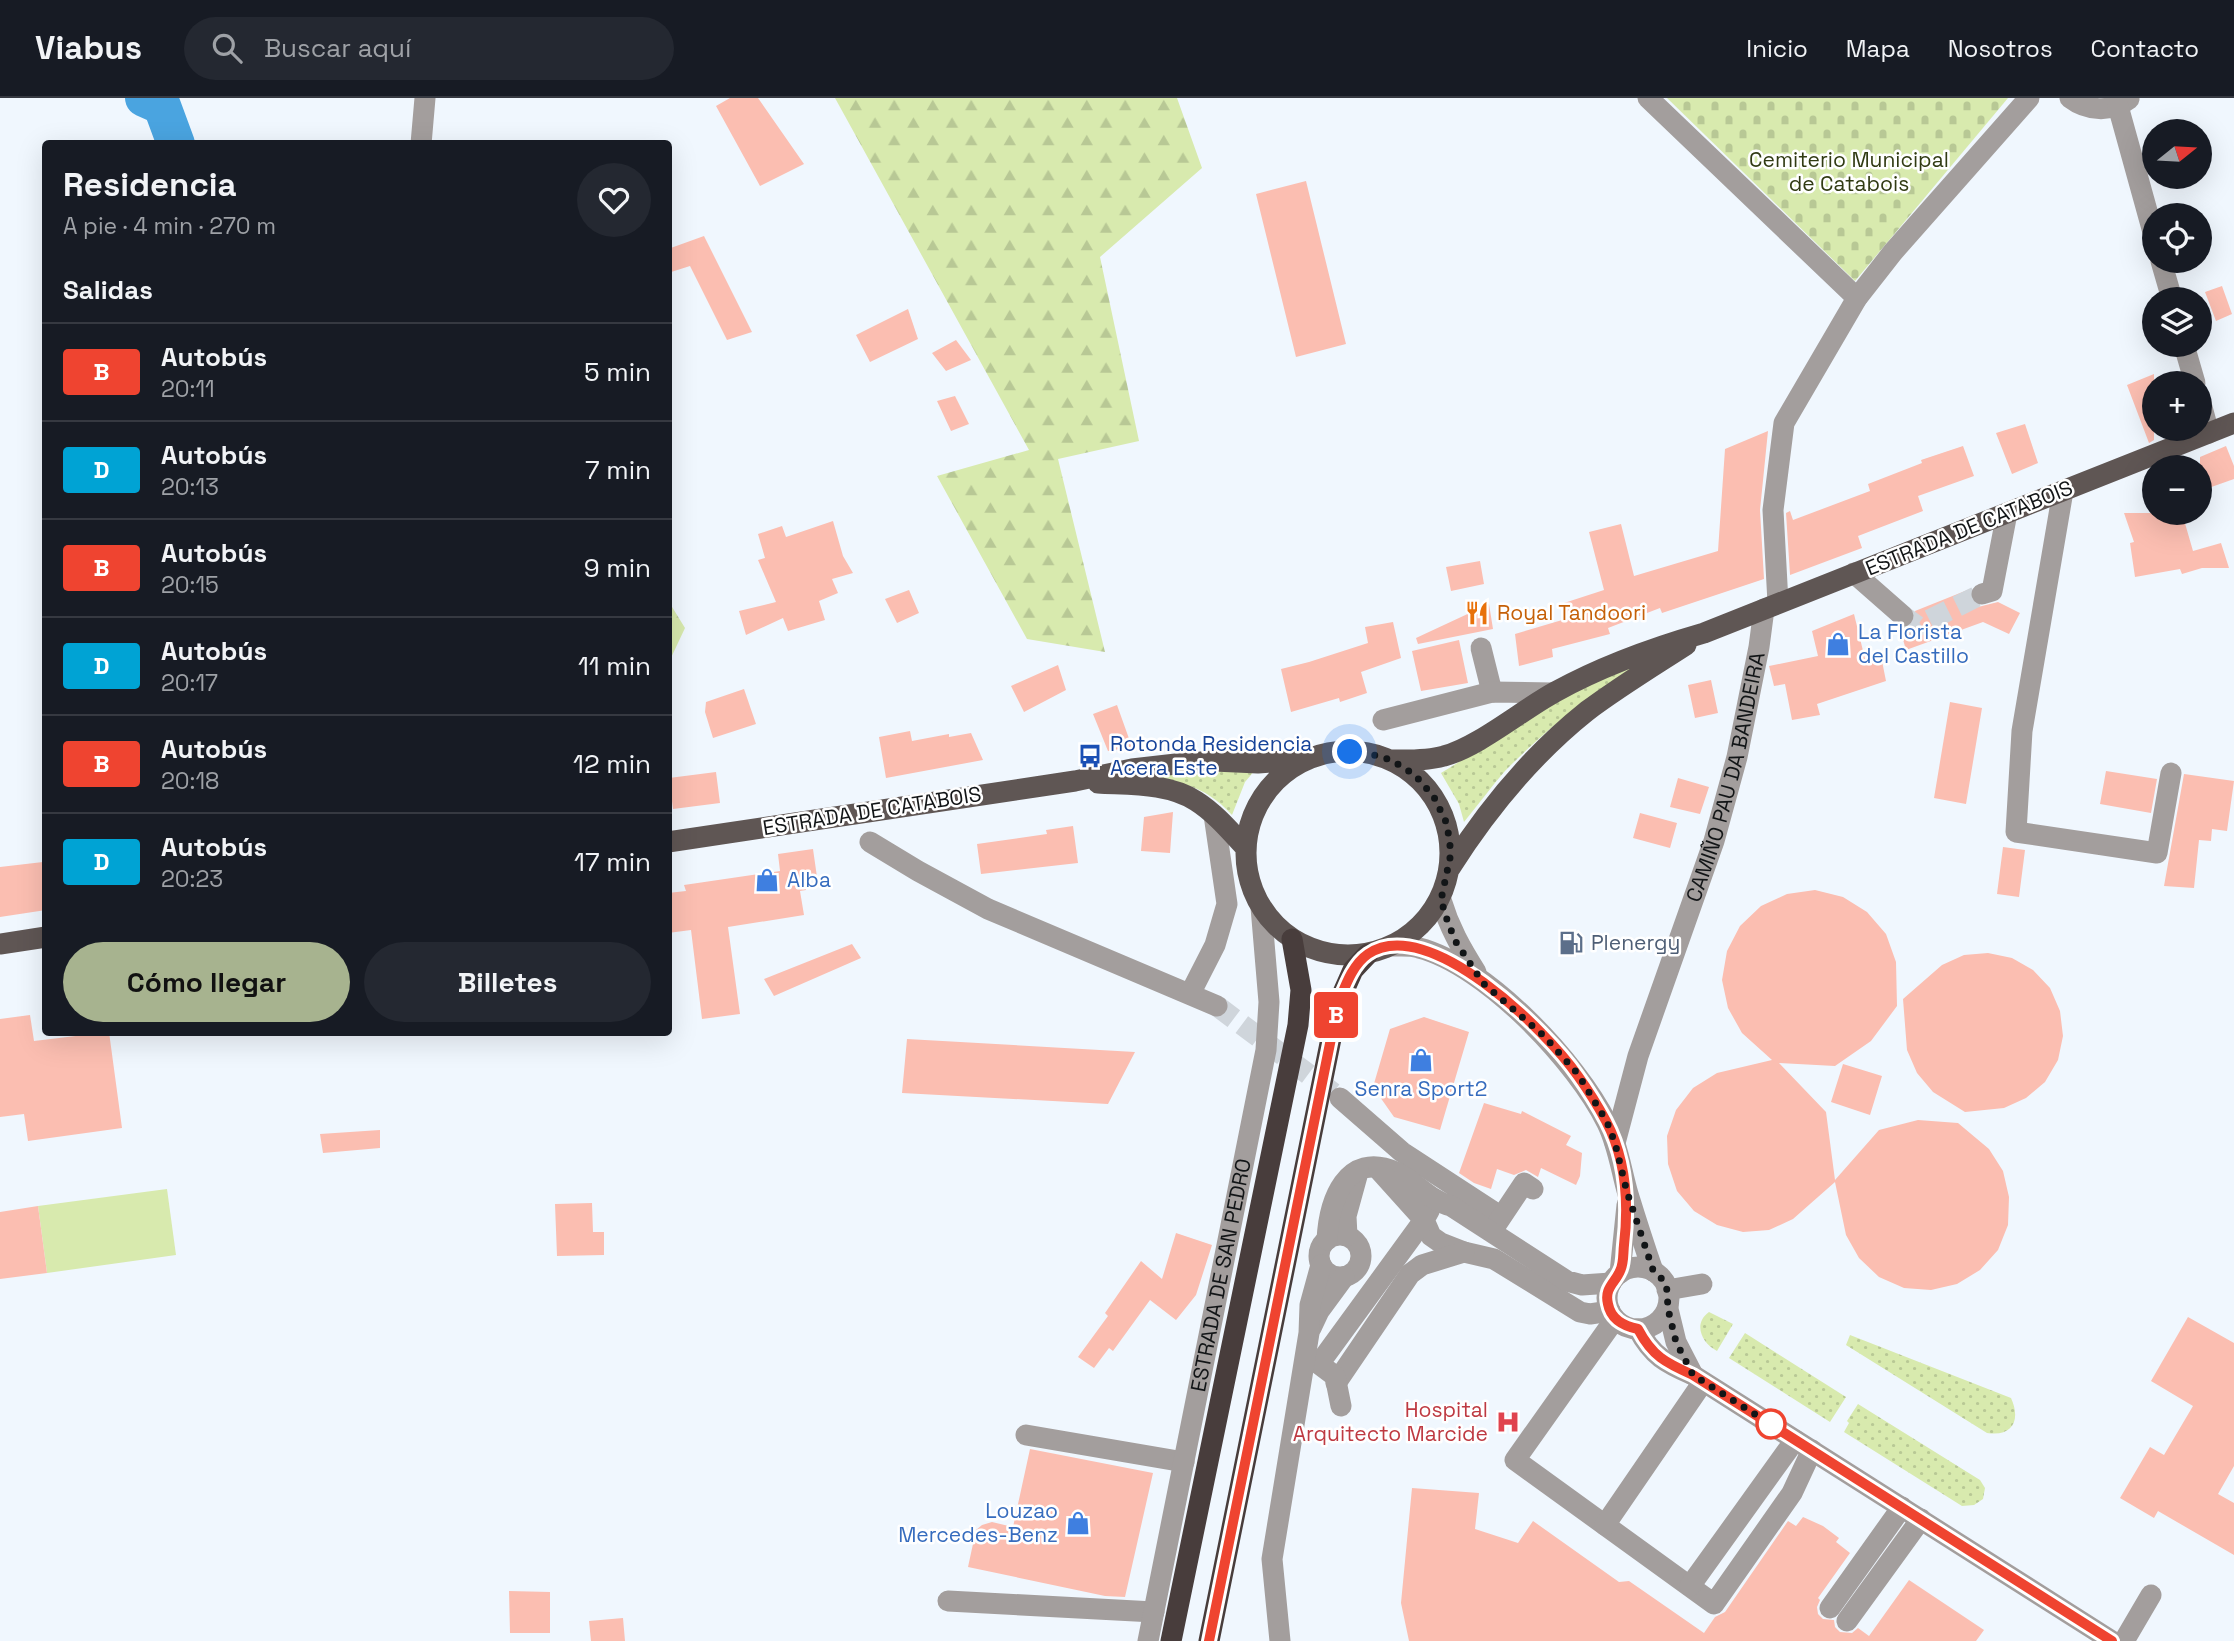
<!DOCTYPE html>
<html lang="es">
<head>
<meta charset="utf-8">
<style>
  :root { --surface:#171b24; --page:#242831; --text:#f1f3f6; --muted:#9ea1a6; --line:#363941; --accent:#a7b38f }
  body { margin:0; font-family:"Space Grotesk",sans-serif; background:var(--page); color:var(--text); height:100vh; display:flex; flex-direction:column; font-size:26px; white-space:nowrap }
  * { box-sizing:border-box; margin:0 }
  p { font-size:23px; color:var(--muted) }
  .icon { flex:none; width:38px; height:38px; fill:none; stroke:currentColor; stroke-width:2; stroke-linecap:round; stroke-linejoin:round }
  .map { position:relative; flex:1; overflow:hidden }
  .drawer { position:absolute; left:42px; top:42px; width:630px; height:896px; display:flex; flex-direction:column; background:var(--surface); border-radius:7px; box-shadow:0 7px 28px #0002 }
  .drawer>* { flex:none }
  .badge { padding:0 14px; border-radius:5px; font-size:24px; line-height:46px }
  .needle { width:46px; rotate:72deg }
  .buttons { position:absolute; left:2142px; top:21px; display:grid; gap:14px }
  .buttons a { display:grid; place-items:center; width:70px; height:70px; border-radius:50%; background:var(--surface); box-shadow:0 7px 28px #0002; font-size:35px }
  .you { position:absolute; width:35px; height:35px; margin:-18px; border:5px solid #fff; border-radius:50%; background:#1a73e8; box-shadow:0 0 0 10px #1a73e833 }
  .map>.badge { position:absolute; translate:-50% -50%; box-shadow:0 0 0 4px #fff }
  h2 { padding:0 21px; font-size:26px; line-height:63px }
  .round { display:grid; place-items:center; flex:none; width:74px; height:74px; border-radius:37px; background:var(--page) }
  .headline { display:flex; align-items:center; justify-content:space-between; height:119px; padding:0 21px }
  h1 { font-size:33px; font-weight:700; line-height:52px }
  .button { display:flex; gap:14px; margin-top:auto; padding:14px 21px }
  .button a { flex:1; height:80px; border-radius:42px; background:var(--accent); color:#111; font-size:28px; font-weight:700; line-height:80px; text-align:center }
  .button a+a { background:var(--page); color:var(--text) }
  ul { padding:0; list-style:none }
  li { display:flex; align-items:center; gap:21px; height:98px; padding:0 21px; border-top:2px solid var(--line) }
  li div { flex:1 }
  li b { display:block; font-size:26px }
  li em { font-style:normal }
  li .badge { min-width:77px; font-weight:700; text-align:center }
  header { display:flex; align-items:center; gap:42px; box-sizing:border-box; height:98px; padding:0 35px; background:var(--surface); border-bottom:2px solid var(--line) }
  header strong { font-size:33px }
  nav { display:flex; gap:38px; margin-inline-start:auto; font-size:24px }
  .search { width:490px; height:63px; background:var(--page); display:flex; align-items:center; gap:18px; box-sizing:border-box; padding:0 24px; border-radius:38px; color:var(--muted); font-size:26px }
  .map>svg:first-child { display:block }
  .grass { fill:url(#grass-dots) }
  .forest { fill:url(#forest-firs) }
  .cemetery { fill:url(#cemetery-stones) }
  .garden { fill:#d8eaae }
  .lines { fill:none; stroke-linecap:round; stroke-linejoin:round }
  .river { stroke:#4aa4e0; stroke-width:38 }
  .building { fill:#fbbeb1 }
  .minor-tunnel { stroke:#cfd5db; stroke-width:21; stroke-dasharray:21 10; stroke-linecap:butt }
  .minor { stroke:#a39e9d; stroke-width:21 }
  .major { stroke:#5f5654; stroke-width:21 }
  .highway { stroke:#483d3c; stroke-width:21 }
  .line-casing { stroke:#fff; stroke-width:16 }
  .line { stroke:#ef4430; stroke-width:10 }
  .walk { stroke:#121517; stroke-width:7; stroke-dasharray:0 12.6 }
  .stop-dot { fill:#fff; stroke:#ef4430; stroke-width:3.5 }
  .labels { text-anchor:middle; stroke-width:5; stroke-linejoin:round; paint-order:stroke }
  .park-label { font-size:21px; fill:#313b13; stroke:#fff }
  .street-label { font-size:21px; fill:#121517; stroke:#fff }
  .food-label { font-size:21px; fill:#c56008; stroke:#fff; text-anchor:start }
  .shop-label { font-size:21px; fill:#366cbe; stroke:#fff; text-anchor:start }
  .transit-label { font-size:21px; fill:#164399; stroke:#fff; text-anchor:start }
  .service-label { font-size:21px; fill:#4e5e75; stroke:#fff; text-anchor:start }
  .health-label { font-size:21px; fill:#be3a42; stroke:#fff; text-anchor:end }
</style>
</head>
<body>
<header>
<strong>Viabus</strong>
<div class="search"><svg class="icon" aria-label="search" viewBox="0 0 24 24"><circle cx="10" cy="10" r="6"/><path d="M15 15l6 6"/></svg>Buscar aquí</div>
<nav><a>Inicio</a><a>Mapa</a><a>Nosotros</a><a>Contacto</a></nav>
</header>
<div class="map">
<svg width="2234" height="1543" viewBox="0 0 2234 1543">
  <defs>
    <pattern id="grass-dots" width="8" height="8" patternUnits="userSpaceOnUse" patternTransform="scale(1.75)"><rect width="8" height="8" fill="#d8eaae"/><path d="M2 2h.1M6 6h.1" fill="none" stroke="#b8c895" stroke-width="1.8" stroke-linecap="round"/></pattern>
    <pattern id="forest-firs" width="22" height="20" patternUnits="userSpaceOnUse" patternTransform="scale(1.75)"><rect width="22" height="20" fill="#d8eaae"/><path d="M5 1l3.5 6h-7zM16 11l3.5 6h-7z" fill="#b8c895"/></pattern>
    <pattern id="cemetery-stones" width="16" height="16" patternUnits="userSpaceOnUse" patternTransform="scale(1.75)"><rect width="16" height="16" fill="#d8eaae"/><path d="M2 7V4a2 2 0 0 1 4 0v3zM10 15v-3a2 2 0 0 1 4 0v3z" fill="#b8c895"/></pattern>
  </defs>
  <rect width="100%" height="100%" fill="#f0f7fe"/>
  <!-- grass -->
  <path class="grass" d="M1647,562C1595,593 1548,629 1505,673C1491,689 1478,707 1464,724L1459,706L1441,675C1462,663 1480,649 1500,636C1547,607 1596,583 1647,562Z
    M1256,671L1245,684L1232,717C1204,686 1176,682 1136,680L1178,673Z
    M1709,1214L1733,1226L1717,1253C1701,1245 1693,1225 1709,1214Z
    M1745,1235L1846,1299L1830,1324L1729,1260Z
    M1850,1237L2011,1300C2021,1322 2013,1339 1987,1335L1846,1247Z
    M1858,1306L1980,1382L1985,1390L1983,1401L1974,1407L1962,1408L1844,1334L1849,1325L1847,1323Z"/>
  <!-- forest -->
  <path class="forest" d="M835,0H1177L1202,70L1100,159L1139,343L1058,361L1105,554L1027,541L937,378L1029,352Z
    M669,504L685,530L669,564Z"/>
  <!-- cemetery -->
  <path class="cemetery" d="M1667,0H2008L1855,183Z"/>
  <!-- garden -->
  <path class="garden" d="M167,1091L176,1157L47,1175L38,1108Z"/>
  <g class="lines">
    <!-- river -->
    <path class="river" d="M144,0L162,8L176,46"/>
  </g>
  <!-- building -->
  <path class="building" d="M730,0H758L804,66L760,88L716,8Z
    M1306,83L1346,246L1296,259L1256,96Z
    M704,138L752,234L727,242L690,168L668,175V151Z
    M2222,188L2232,216L2216,223L2205,194Z
    M908,211L918,241L870,264L856,237Z
    M956,242L971,262L946,273L932,255Z
    M2154,276V342L2149,345L2127,287Z
    M955,298L969,326L951,333L937,303Z
    M2025,326L2038,365L2012,376L1996,335Z
    M1768,333L1760,412L1764,481L1662,515L1660,510L1608,530L1610,536L1552,551L1553,559L1519,568L1515,536L1569,520L1564,505L1604,492L1589,434L1621,426L1634,478L1718,453L1725,351Z
    M1963,348L1974,378L1918,398L1923,413L1858,438L1862,450L1790,477L1786,415L1790,413L1793,422L1870,393L1868,386L1922,365L1921,362Z
    M2226,348L2234,368V381L2200,393V359Z
    M2124,415H2182L2193,453L2221,445L2229,470H2202L2182,476L2180,471L2135,479L2130,445L2134,444Z
    M833,423L843,458L853,475L832,481L838,495L819,503L825,522L788,533L783,520L746,537L739,513L776,504L758,462L765,460L758,436L782,428L786,439Z
    M1480,463L1484,486L1451,493L1446,469Z
    M1970,491V500L1978,509L1998,504L2020,515L2009,536L1983,524L1906,552L1900,531H1907L1913,526L1916,520L1915,513Z
    M909,492L919,515L897,525L885,501Z
    M1489,506L1493,531L1418,546L1416,540Z
    M1854,516L1865,561L1881,558L1886,583L1817,606L1820,617L1792,622L1785,586L1774,588L1769,568L1818,558L1812,533Z
    M1393,524L1401,560L1361,574L1367,595L1340,604L1339,600L1291,614L1281,571L1309,564L1368,545L1365,529Z
    M1459,542L1468,585L1421,593L1412,553Z
    M1058,567L1066,592L1024,614L1011,588Z
    M1711,582L1718,615L1695,620L1688,587Z
    M744,591L756,626L713,640L705,614L706,604Z
    M1950,604L1982,610L1966,706L1934,700Z
    M1117,607L1132,649L1108,653L1093,616Z
    M910,633L912,643L949,636V639L971,635L983,662L886,680L879,639Z
    M2106,673L2157,681L2151,715L2100,706Z
    M716,674L720,705L673,711L669,680Z
    M2184,676L2234,683L2227,733L2212,731L2211,743L2199,742L2194,790L2164,788Z
    M1678,680L1709,689L1700,716L1670,709Z
    M1173,714L1170,755L1141,753L1144,719Z
    M1640,715L1677,725L1670,750L1633,740Z
    M1073,728L1078,765L981,776L977,746L1047,736L1046,732Z
    M2003,749L2025,752L2019,799L1997,796Z
    M813,751L817,779L805,782L806,792L800,793L804,817L728,829L740,916L702,921L691,832L668,835V795L686,793L684,787L780,773L778,756Z
    M43,764L46,812L0,819V769Z
    M1815,792L1843,799L1867,814L1886,836L1896,864L1897,908L1871,943L1835,968L1779,965L1826,1014L1835,1082L1879,1032L1918,1022L1958,1025L1989,1051L2003,1073L2009,1099L2008,1127L1998,1152L1980,1172L1957,1186L1931,1192L1904,1190L1879,1179L1859,1160L1846,1137L1835,1084L1793,1121L1769,1132L1743,1134L1717,1127L1694,1113L1677,1093L1668,1066L1667,1038L1676,1012L1693,990L1717,975L1772,962L1742,935L1728,910L1722,882L1727,853L1740,828L1761,808L1787,796Z
    M852,846L861,860L774,898L764,881Z
    M1988,855L2012,860L2033,872L2050,890L2060,913L2063,938L2058,962L2045,984L2026,1000L2004,1010L1965,1014L1933,994L1917,975L1907,952L1903,901L1942,867L1964,857Z
    M30,917L34,943L109,934L122,1030L28,1043L24,1016L0,1019V921Z
    M1424,919L1469,934L1440,1032L1394,1019L1373,989L1390,931Z
    M907,941L1135,954L1108,1006L902,995Z
    M1843,966L1882,978L1870,1017L1831,1004Z
    M1484,1005L1521,1016L1522,1013L1571,1038L1566,1047L1582,1055L1580,1078L1576,1087L1541,1070L1538,1079L1526,1072L1514,1077L1497,1071L1491,1091L1474,1085L1459,1075Z
    M380,1032V1050L323,1055L320,1036Z
    M592,1105L593,1134H604V1157L557,1158L555,1106Z
    M38,1108L47,1175L0,1181V1114Z
    M1176,1135L1212,1147L1196,1197L1176,1222L1150,1202L1113,1253L1109,1250L1094,1270L1078,1259L1108,1218L1105,1215L1141,1163L1162,1181Z
    M2188,1219L2234,1245V1368L2218,1396L2234,1405V1457L2158,1413L2154,1420L2120,1400L2150,1349L2164,1357L2193,1308L2151,1283Z
    M1030,1351L1153,1375L1125,1499L1105,1498L968,1469L976,1432L982,1427L992,1424L1013,1429Z
    M1412,1390L1479,1395L1475,1431L1518,1445L1533,1423L1619,1484L1629,1483L1704,1535L1715,1519L1725,1514L1788,1423L1796,1428L1803,1419L1823,1428L1839,1440L1836,1444L1850,1455L1818,1500L1820,1502L1817,1509L1818,1516L1823,1521L1834,1522L1835,1529L1840,1534L1852,1535L1858,1530L1869,1538L1909,1482L1984,1532L1976,1543H1409L1401,1505Z
    M509,1493L550,1494V1535H510Z
    M623,1520L625,1543H591L589,1523Z"/>
  <g class="lines">
    <!-- minor-tunnel -->
    <path class="minor-tunnel" d="M1903,518L1917,528L1982,496
      M1217,908L1340,1000"/>
    <!-- minor -->
    <g class="minor">
      <path d="M1648,0L1857,200"/>
      <path d="M2070,0C2087,13 2111,15 2129,1"/>
      <path d="M2118,8L2154,138"/>
      <path d="M421,46L425,0"/>
      <path d="M2161,163L2172,201"/>
      <path d="M2184,247L2195,285"/>
      <path d="M2200,302L2209,335"/>
      <path d="M2063,393L2022,633L2016,734L2157,755L2171,675"/>
      <path d="M1854,475L1903,518"/>
      <path d="M1982,496L1992,493L2007,415"/>
      <path d="M1778,505L1773,412L1784,325L1857,200L1893,154L2029,0"/>
      <path d="M1481,550L1492,594"/>
      <path d="M1383,622L1492,594L1553,595"/>
      <path d="M870,744L918,773L988,811L1217,908"/>
      <path d="M1441,802C1449,829 1461,850 1476,874"/>
      <path d="M1393,848C1401,848 1411,847 1419,850C1486,867 1577,964 1607,1025C1618,1047 1621,1072 1628,1096C1636,1122 1644,1147 1653,1173"/>
      <path d="M1190,896L1215,847L1227,806L1214,717"/>
      <path d="M1340,1000L1402,1054L1494,1114"/>
      <path id="s1" d="M1615,1045L1638,958L1714,743L1737,659L1759,549L1764,511"/>
      <path d="M1429,1113L1424,1122L1431,1138L1441,1145L1464,1154L1494,1161L1580,1214L1590,1216L1610,1213"/>
      <path d="M1492,1133L1524,1085L1533,1091"/>
      <circle cx="1340" cy="1158" r="21"/>
      <path d="M1347,1138L1346,1118L1357,1078"/>
      <path d="M1327,1142C1329,1103 1346,1052 1396,1074C1415,1083 1430,1103 1451,1108L1567,1183L1582,1187L1611,1185"/>
      <circle cx="1638" cy="1200" r="31"/>
      <path d="M1620,1175L1627,1107"/>
      <path d="M1667,1192L1702,1186"/>
      <path d="M1668,1211L1676,1244L1693,1277"/>
      <path d="M1615,1221L1515,1362L1714,1506L1792,1395L1812,1352"/>
      <path d="M1311,1230L1319,1213L1344,1179"/>
      <path d="M1638,1231C1652,1258 1666,1265 1693,1277L2112,1543"/>
      <path d="M1336,1285L1410,1176L1422,1167L1464,1154"/>
      <path d="M1341,1308L1335,1278L1319,1266L1424,1122L1379,1072"/>
      <path d="M1026,1337L1184,1364"/>
      <path d="M1605,1427L1703,1284"/>
      <path d="M1690,1488L1795,1342"/>
      <path d="M948,1503L1154,1514"/>
      <path d="M1830,1510L1902,1409"/>
      <path d="M1847,1523L1921,1421"/>
      <path id="s2" d="M1148,1543L1266,952L1269,904L1261,809"/>
      <path d="M1280,1543L1272,1461L1309,1235L1310,1207L1321,1167"/>
      <path d="M2124,1543L2151,1497"/>
    </g>
    <!-- major -->
    <path class="major" d="M1246 755a102 102 0 1 1 204 0a102 102 0 1 1-204 0Z
      M1390,662C1408,662 1427,663 1444,658C1478,649 1522,612 1555,594C1602,568 1652,550 1704,535L2234,325
      M1098,685C1130,687 1168,685 1196,703C1215,715 1230,733 1245,749
      M668,744L1075,683L1132,671L1176,666L1214,663L1258,665L1308,661
      M1450,770C1487,712 1533,656 1587,613C1619,589 1652,569 1686,547
      M0,846L46,839"/>
    <!-- highway -->
    <path class="highway" d="M1171,1543L1298,927L1301,892L1292,841
      M1209,1543L1338,906L1353,872L1368,856"/>
  </g>
  <g class="lines">
    <!-- line casing -->
    <g class="line-casing">
      <path id="line" d="M1209,1543L1338,906C1345,889 1352,867 1368,856C1428,815 1547,933 1578,978C1588,992 1598,1008 1606,1023C1626,1061 1629,1105 1624,1147C1623,1155 1624,1166 1620,1173C1615,1185 1604,1190 1608,1206C1611,1222 1624,1228 1638,1231C1652,1258 1666,1265 1693,1277L2112,1543"/>
    </g>
    <!-- line -->
    <use href="#line" class="line"/>
    <!-- walk -->
    <path class="walk" d="M1350,654H1364L1391,662L1415,677L1434,699L1447,726L1451,755L1441,802L1448,825L1456,844L1483,885L1544,938L1578,976L1607,1024L1615,1045L1627,1094L1653,1172L1663,1182L1667,1192L1668,1211L1676,1244L1693,1277L1775,1329L1771,1326"/>
  </g>
  <!-- icons -->
  <defs>
    <g id="restaurant-bare" transform="scale(1.89)"><path d="M-5-6h1v4h1v-4h1v4h1v-4h1v5L-1.5 .5V6h-2V.5L-5-1ZM5-6V6H3V1.5H1.5Q1.5-4 5-6Z" fill="#e8710a" stroke="#fff" stroke-width="2.5" paint-order="stroke"/></g>
    <g id="shop-bare" transform="scale(1.89)"><path d="M-5-2.5h2.3a2.7 3.5 0 0 1 5.4 0H5L5.5 6h-11ZM-1.5-2.5h3a1.5 2.3 0 0 0-3 0Z" fill="#3f7fe0" stroke="#fff" stroke-width="2.5" paint-order="stroke"/></g>
    <g id="bus-bare" transform="scale(1.89)"><path d="M-5-6H5V4H4V6H2V4H-2V6H-4V4H-5ZM-3.5-4V0h7V-4ZM-3.5 1.2v1.5H-2V1.2ZM2 1.2v1.5H3.5V1.2Z" fill="#1a4fb4" stroke="#fff" stroke-width="2.5" paint-order="stroke"/></g>
    <g id="fuel-bare" transform="scale(1.89)"><path d="M-5.5-6h7V0h2V4h1.3V-2.5L3-4.5l.8-.8L6-3V5H2.5V1h-1V6h-7ZM-4.2-4.7v3.2H.2V-4.7Z" fill="#5c6f8a" stroke="#fff" stroke-width="2.5" paint-order="stroke"/></g>
    <g id="hospital-bare" transform="scale(1.89)"><path d="M-5-5h3v3.5h4V-5h3V5h-3V1.5h-4V5h-3Z" fill="#e0444e" stroke="#fff" stroke-width="2.5" paint-order="stroke"/></g>
  </defs>
  <g fill-rule="evenodd">
    <use href="#restaurant-bare" x="1477" y="515"/>
    <use href="#shop-bare" x="1838" y="546"/>
    <use href="#bus-bare" x="1090" y="658"/>
    <use href="#shop-bare" x="767" y="782"/>
    <use href="#fuel-bare" x="1571" y="845"/>
    <use href="#shop-bare" x="1421" y="962"/>
    <use href="#hospital-bare" x="1508" y="1324"/>
    <use href="#shop-bare" x="1078" y="1425"/>
  </g>
  <!-- markers -->
  <circle class="stop-dot" cx="1771" cy="1326" r="14"/>
  <g class="labels">
    <!-- park labels -->
    <g class="park-label">
      <text x="1849" y="69">Cemiterio Municipal<tspan x="1849" dy="24">de Catabois</tspan></text>
    </g>
    <!-- street labels -->
    <g class="street-label">
      <text transform="translate(1969 430) rotate(-22)" y="7">ESTRADA DE CATABOIS</text>
      <text dy="7" stroke="none"><textPath href="#s1" startOffset="383">CAMIÑO PAU DA BANDEIRA</textPath></text>
      <text transform="translate(872 713) rotate(-9)" y="7">ESTRADA DE CATABOIS</text>
      <text dy="7" stroke="none"><textPath href="#s2" startOffset="373">ESTRADA DE SAN PEDRO</textPath></text>
    </g>
    <!-- food labels -->
    <g class="food-label">
      <text x="1497" y="522">Royal Tandoori</text>
    </g>
    <!-- shop labels -->
    <g class="shop-label">
      <text x="1858" y="541">La Florista<tspan x="1858" dy="24">del Castillo</tspan></text>
      <text x="787" y="789">Alba</text>
      <text x="1421" y="998" text-anchor="middle">Senra Sport2</text>
      <text x="1058" y="1420" text-anchor="end">Louzao<tspan x="1058" dy="24">Mercedes-Benz</tspan></text>
    </g>
    <!-- transit labels -->
    <g class="transit-label">
      <text x="1110" y="653">Rotonda Residencia<tspan x="1110" dy="24">Acera Este</tspan></text>
    </g>
    <!-- service labels -->
    <g class="service-label">
      <text x="1591" y="852">Plenergy</text>
    </g>
    <!-- health labels -->
    <g class="health-label">
      <text x="1488" y="1319">Hospital<tspan x="1488" dy="24">Arquitecto Marcide</tspan></text>
    </g>
  </g>
</svg>
<div class="buttons">
<a><svg class="needle" viewBox="-14 -14 28 28"><path d="M0-13l5 13h-10z" fill="#e53935"/><path d="M0 13l5-13h-10z" fill="#9ea1a6"/></svg></a>
<a><svg class="icon" aria-label="locate" viewBox="0 0 24 24"><circle cx="12" cy="12" r="6"/><path d="M12 2v4M12 18v4M2 12h4M18 12h4"/></svg></a>
<a><svg class="icon" aria-label="layers" viewBox="0 0 24 24"><path d="M12 4l9 5-9 5-9-5zM3 14l9 5 9-5"/></svg></a>
<a>+</a>
<a>−</a>
</div>
<div class="you" style="left:1350px;top:654px"></div>
<b class="badge" style="left:1336px;top:917px;background:#ef4430;color:#fff">B</b>
<section class="drawer">
<div class="headline"><div><h1>Residencia</h1><p>A pie · 4 min · 270 m</p></div><a class="round"><svg class="icon" aria-label="heart" viewBox="0 0 24 24"><path d="M12 20l-8-8c-3-5 5-10 8-4 3-6 11-1 8 4z"/></svg></a></div>
<h2>Salidas</h2>
<ul>
<li><span class="badge" style="background:#ef4430;color:#fff">B</span><div><b>Autobús</b><p>20:11</p></div><em>5 min</em></li>
<li><span class="badge" style="background:#00a3d4;color:#fff">D</span><div><b>Autobús</b><p>20:13</p></div><em>7 min</em></li>
<li><span class="badge" style="background:#ef4430;color:#fff">B</span><div><b>Autobús</b><p>20:15</p></div><em>9 min</em></li>
<li><span class="badge" style="background:#00a3d4;color:#fff">D</span><div><b>Autobús</b><p>20:17</p></div><em>11 min</em></li>
<li><span class="badge" style="background:#ef4430;color:#fff">B</span><div><b>Autobús</b><p>20:18</p></div><em>12 min</em></li>
<li><span class="badge" style="background:#00a3d4;color:#fff">D</span><div><b>Autobús</b><p>20:23</p></div><em>17 min</em></li>
</ul>
<div class="button"><a>Cómo llegar</a><a>Billetes</a></div>
</section>
</div>
</body>
</html>
